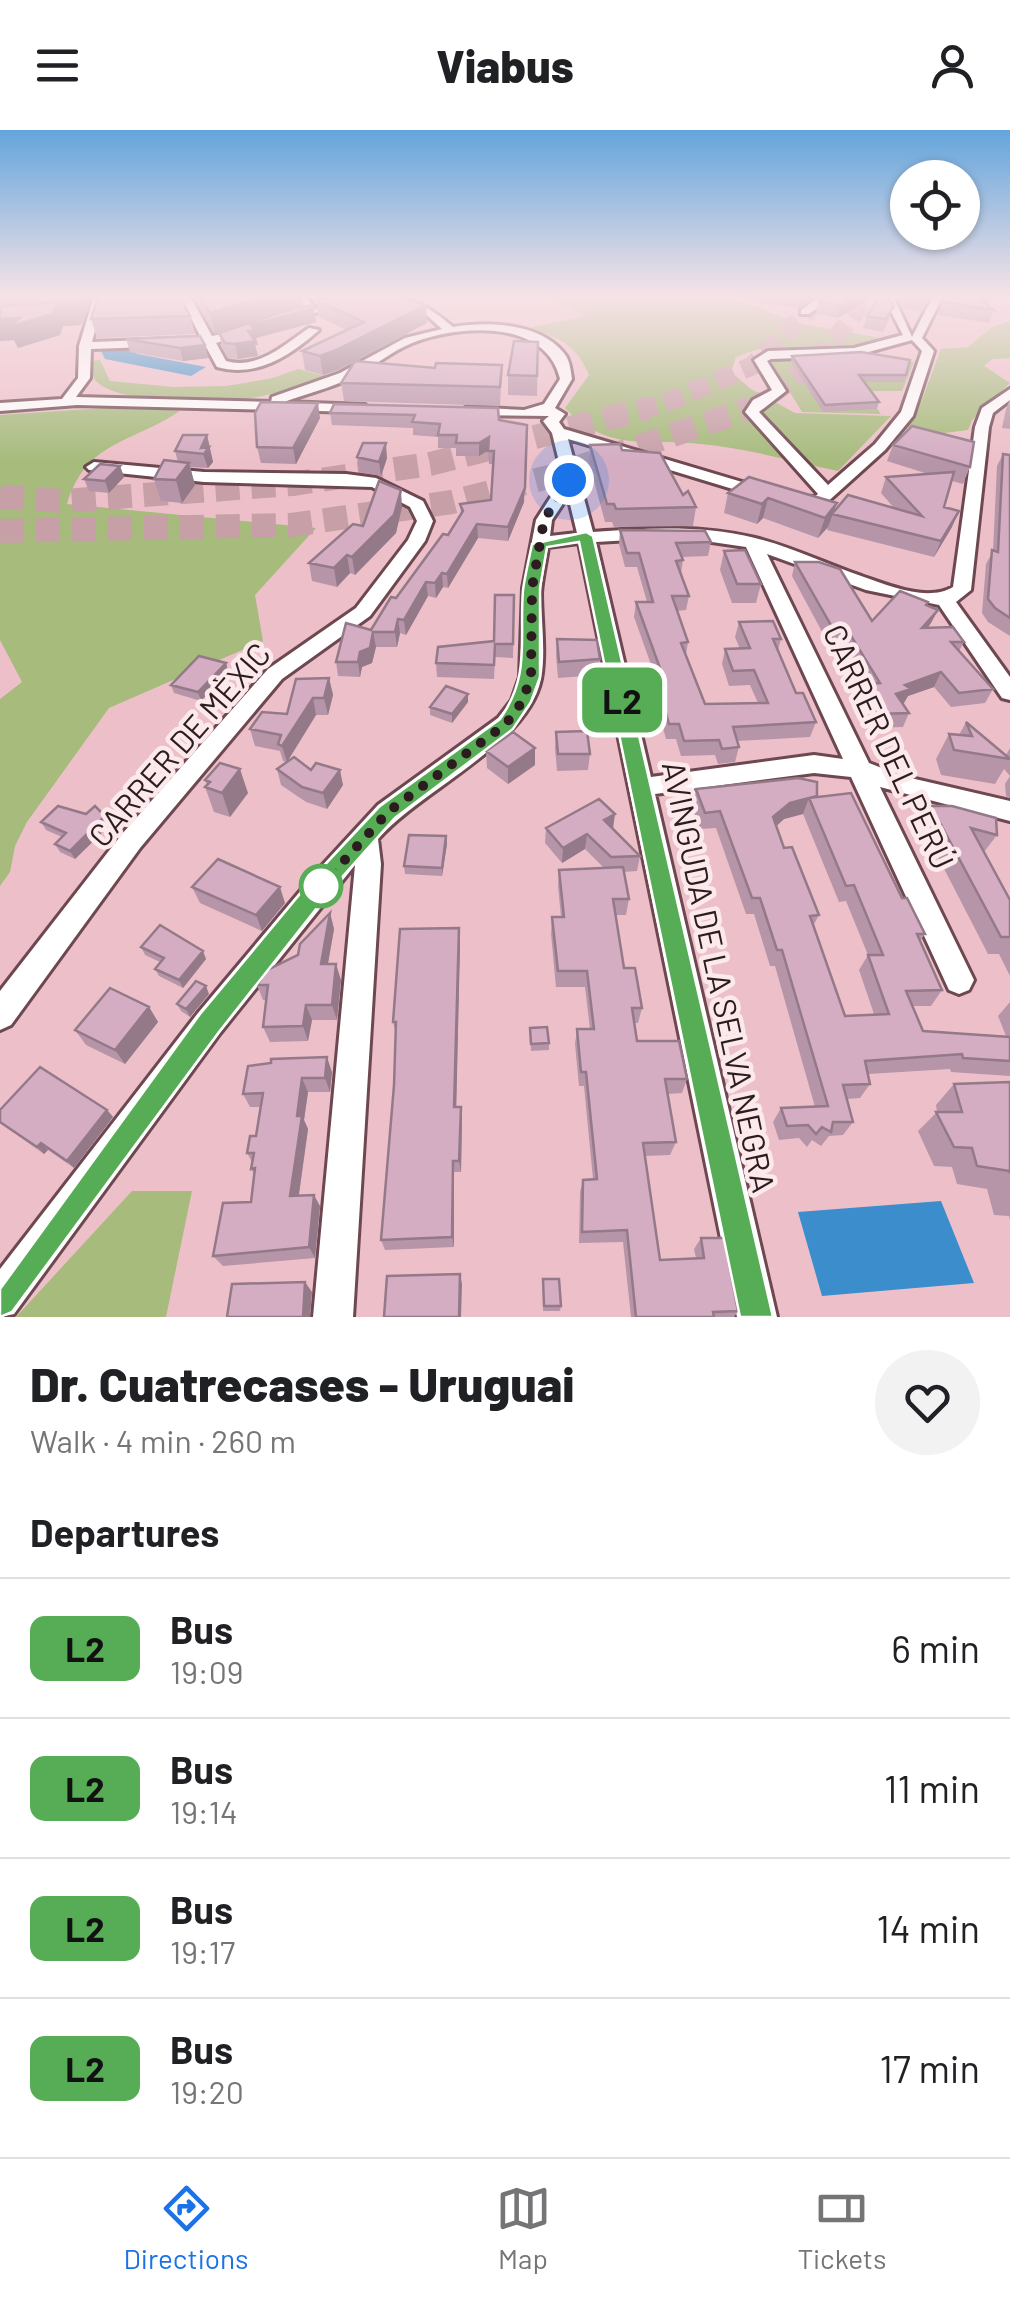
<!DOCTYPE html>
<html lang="en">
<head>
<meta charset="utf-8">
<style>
  :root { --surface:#fff; --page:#f2f2f2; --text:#202124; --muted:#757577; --line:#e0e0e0; --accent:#1a73e8 }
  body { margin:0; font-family:Barlow,sans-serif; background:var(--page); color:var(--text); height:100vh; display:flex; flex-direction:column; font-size:38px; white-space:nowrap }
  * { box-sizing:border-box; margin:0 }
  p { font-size:32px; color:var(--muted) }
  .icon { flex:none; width:55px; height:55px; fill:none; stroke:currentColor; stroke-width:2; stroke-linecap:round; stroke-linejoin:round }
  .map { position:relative; height:1187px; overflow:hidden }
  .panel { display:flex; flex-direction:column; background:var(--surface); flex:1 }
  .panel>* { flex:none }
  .badge { padding:0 20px; border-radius:15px; font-size:35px; line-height:65px }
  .buttons { position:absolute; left:890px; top:30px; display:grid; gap:20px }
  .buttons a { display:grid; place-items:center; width:90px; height:90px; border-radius:50%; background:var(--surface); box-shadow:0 2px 8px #0004; font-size:50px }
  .you { position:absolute; width:50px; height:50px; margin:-25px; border:8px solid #fff; border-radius:50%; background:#1a73e8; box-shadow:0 0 0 15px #1a73e833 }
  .map>.badge { position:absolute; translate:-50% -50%; box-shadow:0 0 0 5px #fff }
  h2 { padding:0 30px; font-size:38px; line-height:90px }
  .round { display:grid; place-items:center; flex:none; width:105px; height:105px; border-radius:52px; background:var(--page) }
  .summary { display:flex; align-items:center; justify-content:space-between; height:170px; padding:0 30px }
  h1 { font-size:48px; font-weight:800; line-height:75px }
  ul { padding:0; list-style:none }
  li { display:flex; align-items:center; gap:30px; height:140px; padding:0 30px; border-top:2px solid var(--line) }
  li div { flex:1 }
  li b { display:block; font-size:38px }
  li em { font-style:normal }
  li .badge { min-width:110px; font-weight:700; text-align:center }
  header { display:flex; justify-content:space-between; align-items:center; height:130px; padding:0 30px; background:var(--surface); font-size:45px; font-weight:800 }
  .menu { display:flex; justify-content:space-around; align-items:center; height:140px; border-top:2px solid var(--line); background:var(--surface); font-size:28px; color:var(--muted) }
  .menu a { display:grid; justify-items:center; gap:5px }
  .menu .on { color:var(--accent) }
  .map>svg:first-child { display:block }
  .green { fill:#a6bb7c }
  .water { fill:#3b8ecb }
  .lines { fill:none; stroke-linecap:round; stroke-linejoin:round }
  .highway-tunnel-far1 { stroke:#c69fa7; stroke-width:19; stroke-dasharray:19 9; stroke-linecap:butt }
  .highway-tunnel { stroke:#c69fa7; stroke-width:24; stroke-dasharray:24 12; stroke-linecap:butt }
  .minor-casing { stroke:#6e4851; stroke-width:6 }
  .minor { fill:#fff; fill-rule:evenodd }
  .wall { fill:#b695a8; fill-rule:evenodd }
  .shaded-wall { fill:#947988 }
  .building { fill:#d4adc3; stroke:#947988; stroke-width:2.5 }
  .line { fill:#56ad56; stroke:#fff; stroke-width:2.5 }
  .walk { stroke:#2c1c1f; stroke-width:10; stroke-dasharray:0 18 }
  .stop-dot { fill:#fff; stroke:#56ad56; stroke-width:5 }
  .labels { text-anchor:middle; stroke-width:9; stroke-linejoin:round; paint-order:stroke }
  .street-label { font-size:32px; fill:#2c1c1f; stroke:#fce9ec }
</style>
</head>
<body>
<header><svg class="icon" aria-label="menu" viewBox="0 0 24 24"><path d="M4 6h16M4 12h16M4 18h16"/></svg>Viabus<svg class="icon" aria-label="person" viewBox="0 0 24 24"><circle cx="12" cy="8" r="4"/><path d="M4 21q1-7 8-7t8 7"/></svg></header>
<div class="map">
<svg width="1010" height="1187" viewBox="0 0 1010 1187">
  <rect width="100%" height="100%" fill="#edc0c9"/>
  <!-- green -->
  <path class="green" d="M547,166H715L755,176L796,193L887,209L875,214L761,218L736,227L731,242L751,259L795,283L891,286L838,341C793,332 747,318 701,314C645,308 608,323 565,278L589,245C576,214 559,207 528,198L586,186Z
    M1010,191V228L992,229L984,236L1010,253L972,290L968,300L937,304L910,299L907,296L917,283L941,219L968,217L992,197Z
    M859,223L914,232L902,261H864L881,284L802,282L767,225Z
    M100,230L110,251L174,257L226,256L273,248L298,239L329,247C299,256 269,267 237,270C204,272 124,274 98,253C91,247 92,239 91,231Z
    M134,276L180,281C130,314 86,311 67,374L316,398L255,465L263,511L109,578L27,692L15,716L10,742L0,756V569L22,552L0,510V285Z
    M132,1061H192L166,1187H16Z"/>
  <!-- water -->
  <path class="water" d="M129,220L138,224L206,237L191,246L105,229L101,221Z
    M941,1071L974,1153L822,1166L798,1082Z"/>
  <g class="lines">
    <!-- highway-tunnel-far1 -->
    <path class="highway-tunnel-far1" d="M638,280L663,274L752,236L823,166
      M748,280C800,247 832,219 866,166"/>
    <!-- highway-tunnel -->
    <path class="highway-tunnel" d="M0,367L63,371L292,354L430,334L648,278
      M0,401L291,395L452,372L556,345L751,278"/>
    <!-- minor casing -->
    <g class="minor-casing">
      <path id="minor" d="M94,166H104L92,212L201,208L180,166H190L212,206L249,198L255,201L216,213L226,231C258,240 284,215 309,198L319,200C290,226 256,248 217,237L205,215L91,219L90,248L76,267L271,272L272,267L340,243L405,208L442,199L422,181L381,166C411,166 431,178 453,197C489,191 543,193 566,226C570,232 571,242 572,249L555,278L565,284L559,292L564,299L789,366L814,367L818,364L745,282L753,270L772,260L754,230L768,221L854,218L903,205L883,166H893L912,207L933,166H943L922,208L934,221L913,286L885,320L824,375L782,374L568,309L593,402C647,398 703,395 755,408C792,417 828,435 864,447C890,456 928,472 953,457L975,297L982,278L1010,259V270L993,283L989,297L971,460L956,472L1010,547V570L1002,568L939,475L866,460L767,424L869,633L902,646L1010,671V691L880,657L974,850L969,860L959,864L949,860L851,647L814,643L655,664L777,1187H737L579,413L548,417C546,432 542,448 541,463C541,490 546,522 541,549C528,614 422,659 378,709L381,734L353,1187H313L355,735L220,903L14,1184L0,1187V1139L198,883L318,740L378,675L498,588L512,570L520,547L523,458L536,390L563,348L552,303L543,291L549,286L467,285L460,281L467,277L524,280L544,274L560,249C546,189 459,194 412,213C390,222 372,238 351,248C330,258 306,264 284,272L365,275V281L360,282L77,275L0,281V273L62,269L78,248L79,216ZM912,210L922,221L901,282L875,314L828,355L759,282L786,261L767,231L771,229L854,226ZM568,366L577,403L550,406L552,390ZM648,409L705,411L746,417L843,629L814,625L651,647L596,412Z
        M294,166H305L319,182L310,184Z
        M821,166H833L809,184H801V180Z
        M94,332L204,342L346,344L376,348L423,371L433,391L425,411L370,486L282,549L140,718L11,895L0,900V861L122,704L268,539L356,478L408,410L417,391L410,377L372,357L204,352L89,340L86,337Z"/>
    </g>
    <!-- minor -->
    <use href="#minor" class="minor"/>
  </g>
  <!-- wall -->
  <path class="wall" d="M0,166H92L81,195L63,196L60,205L18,218L14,210L0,211Z
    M192,166H301L303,177L316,192L256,208L258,215H255L258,226L238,229L228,228L222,217L219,203L230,199L215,204Z
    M737,166H814L798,178L762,173Z
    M876,166L837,188L816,183L819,171Z
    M897,166H929L921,182L903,179Z
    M989,169L987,174L994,180L989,193L938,185L942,172Z
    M316,170L427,193L338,240L323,245L305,240L302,221L346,200L319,187Z
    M190,186L195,204L97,208L91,189Z
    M867,186L890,188L883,202L863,198Z
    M126,209L205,215L208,228L183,231L130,222Z
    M538,212L537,266L508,265V245Z
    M792,226L910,230L904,252H864L879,272L877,279L823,282L791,232Z
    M502,235L500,276L344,271L341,253L435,238Z
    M1010,269V299L1002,298L1006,279Z
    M334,274L499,290L524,372L508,411L478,408L448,458L443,457L436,468L428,466L406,505L400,503L397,517H376L372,533L362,537L360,547L338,546L336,532L371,500L448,405L461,384L460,374L491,370L493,334H489L488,321L479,326H456V318H438V307L413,305V298L332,295L330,283Z
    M320,288L296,334L261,333L257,317Z
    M207,305L213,332L208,338L190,337L195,355L182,373L161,371L154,349L178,332L175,321Z
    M590,315L622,320L683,365L696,377L693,396L614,397L612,392H605L589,332Z
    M893,315L970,337L963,354L952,351L944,377L952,397L934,427L827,400L828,397L818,408L763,388L757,394L724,383L728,363L749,347L835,381L894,378L881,363L886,347L928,344L887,331Z
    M1003,324L1010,325V506L988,492L982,483L986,434L993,421L997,336Z
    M357,327L387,328L381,346L359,342Z
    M120,336L124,347L109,363L89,361L84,349Z
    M402,377L396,403L355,445L350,443L337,457L312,451L309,433L363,396Z
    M620,400L711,412L708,426L682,427L683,430L681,443L689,466L686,480L677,481L688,512L686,525L705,574L758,573L750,555L729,556L722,534L725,519H740L735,507L739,492L781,509L778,520L796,563L816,592L810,607L737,611L739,617L735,632L718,634L715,625L681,626L676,609H666L655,568L658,554L634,487L636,472H647L637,437H625L619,414Z
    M724,421L761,454L756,473H732L720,440Z
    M795,432L872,491L927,475L938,480L928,498L964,512L959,521L993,559L985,573L951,577L934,557L908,566L903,574L909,583L903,597L871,598L855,568L861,554H866L840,510L827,511L792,446Z
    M514,465L513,528L495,527L494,549L437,547L436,533L494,511Z
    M557,509L600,529L598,545L558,548L556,525Z
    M226,533L228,541L201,571L174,563L171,555Z
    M329,548L333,565L328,585H316L287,632L283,631L280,621L255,616L250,599L287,584Z
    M468,564V572L452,593L430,585V577Z
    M966,592L1006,625L1010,618V668L1006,666L1005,654L1010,646L1004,639L995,654L941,645L936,629L949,604L959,605Z
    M556,602L590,624L588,640L557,641L555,618Z
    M535,618V635L508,654L487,638L486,621Z
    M277,639L343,655L327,679L306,672L281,655Z
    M205,650L248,663L230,687L214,682L205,657L207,655Z
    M696,659L817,667L902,768L925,804L920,811L942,860L931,876H912L923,901L1006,906L998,886L1010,872V946L951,942L950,939L868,944L870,954L860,968L847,969L853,992L843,1005L829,1006L821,1016L812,1010L807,1017L799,1008L779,1010L773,992L781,978L815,977L775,836H770L754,784H746L716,698L700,699L692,676ZM803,684L839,772L846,771L868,825L859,840L874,884L845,886L813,796L819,785L784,718L776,696L784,689Z
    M931,676L997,705L984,722L1010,770V846L999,824H988L921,694Z
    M41,692L110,695L75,729L60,722L55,714L62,707L46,700Z
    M546,698L613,699L640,726L637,741L624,742L629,769L626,785H616L624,838L642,878L638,893H634L637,911L687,949L682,963L667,964L676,1012L670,1025L644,1026L660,1130L696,1128L694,1119L701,1108L738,1181L734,1187H631L623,1112L579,1113L580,1062L583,1050L593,1049L584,956H579L575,914L577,899H590L585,857H556L551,804L552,787H561L558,756L559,740L604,738L585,719L562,733L545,713Z
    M446,706L447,714L442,746L405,744L404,736Z
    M192,757L285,773L262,801L200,773Z
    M330,783L334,799L328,834L341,850L337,890H312L308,911L270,912L263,897L266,870H263L257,855L298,825Z
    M459,798L460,813L456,977L462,989L461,1042H454V1117L385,1120L381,1110L394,955L396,905L393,892Z
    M141,817L206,829L183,858L159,846L155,839L160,832L145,825Z
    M209,864L190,887L181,881L177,874Z
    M149,877L158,892L125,934L86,915L75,900Z
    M530,898L549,913V920L531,921Z
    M332,942L330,962H308L304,990L308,999L299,1065L320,1076L315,1128L223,1136L213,1126L251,1072L255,1045L251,1039L252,1032L247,1023L256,1006L261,977H250L243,964Z
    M1010,952V1090L1009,1086L994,1085L987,1059L957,1054L952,1037L934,1036L918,1001L937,982L936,975L954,954Z
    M0,980H107L113,987L74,1038L48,1020L44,1024L0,993Z
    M543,1149L561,1176L560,1181H543Z"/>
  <!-- shaded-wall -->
  <path class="shaded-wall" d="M78,166H92L81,195L63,196L60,205L18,218L14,210L0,211V189L56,176L74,174Z
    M268,166H301L303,177L215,204L210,183Z
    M801,166H814L798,178Z
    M857,166H876L837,188L840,176Z
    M426,175L427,193L338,240L323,245L320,226Z
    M314,178L316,192L256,208L258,215H255L258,226L238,229L235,214L248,201L251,195Z
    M205,215L208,228L183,231L180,218Z
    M318,273L320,288L296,334L293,318Z
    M207,305L213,332L208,338L201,318Z
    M489,307V320L479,326V313Z
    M527,308L524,372L508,411V397Z
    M386,313L387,328L381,346L379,332Z
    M189,333L195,355L182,373L176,350Z
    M120,336L124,347L109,363L105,351Z
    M401,360L402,377L396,403L355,445L352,427Z
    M768,368L763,388L757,394L762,374Z
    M837,373L828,397L818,408L825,388Z
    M959,381L952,397L934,427L941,411Z
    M477,394L478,408L448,458L447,444Z
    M347,425L350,443L337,457L334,438Z
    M442,443L443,457L436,468L435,453Z
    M426,452L428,466L406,505L404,490Z
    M938,480L931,493L916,512L922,498Z
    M398,489L400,503L397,517L395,502Z
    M373,502L376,517L372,533L362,537L360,547L358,532L360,522Z
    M226,533L228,541L201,571L198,562Z
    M941,542L934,557L908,566L904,573L889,578L896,564L905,555Z
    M329,548L333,565L328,585L324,568Z
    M468,564V572L452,593V584Z
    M313,568L316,585L287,632L282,616Z
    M535,618V635L508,654V637Z
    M240,639L248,663L230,687L222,663Z
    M340,640L343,655L327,679L323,663Z
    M809,668L803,684L784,689L768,704L773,687L790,673Z
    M615,684L613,699L604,690Z
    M105,686L110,695L75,729L70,721Z
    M587,704L585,719L562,733L563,718Z
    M446,706L447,714L442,746V738Z
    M280,757L285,773L262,801L256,785Z
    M330,783L334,799L325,850L321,834Z
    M459,798L460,813L456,990L454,977Z
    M203,821L206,829L183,858L179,850Z
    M336,834L341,850L337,890L332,875Z
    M206,856L209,864L190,887L186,879Z
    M306,875L312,890L308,911L303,896Z
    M149,877L158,892L125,934L115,920Z
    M327,927L332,942L330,962L325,948Z
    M302,948L308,962L304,990L308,999L297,1077L290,1066L297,986Z
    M461,977L462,989L461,1042L459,1031Z
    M107,980L113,987L74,1038L67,1031Z
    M41,1013L48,1020L44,1024L37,1017Z
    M453,1031L454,1042V1117L452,1107Z
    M314,1065L320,1076L315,1128L309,1117Z
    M460,1144L462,1154L461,1187H459Z
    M305,1152L312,1162L310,1187H303Z"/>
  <!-- building -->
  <path class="building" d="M73,166H78L74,174L56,176L52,184L9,197L20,188L0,189V176L69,172Z
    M98,166H180L190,186L91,189Z
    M200,166H268L210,183Z
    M332,166H400L426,175L336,220L320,226L302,221L364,192L316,170Z
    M826,166H857L840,176L819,171Z
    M880,166H888L894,176L886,189L867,186Z
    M907,166H926L925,170Z
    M945,166H985L989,169H980L994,180L942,172Z
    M311,175L314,178L251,195L255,200L248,201L255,211L235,214L225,213L219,203L283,182Z
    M200,206L205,215L180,218L126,209Z
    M514,211L538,212L537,246L508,245Z
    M861,222L910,230L906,245H859L879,272L825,275L792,226Z
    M355,231L435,238L436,233L502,235L500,257L341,253Z
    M261,272L318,273L293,318L257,317L255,283Z
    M334,274L498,278L499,290L527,295L525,358L508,397L477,394L447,444L442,443L435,453L426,452L404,490L398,489L395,502H373L370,518L360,522L358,532H336L346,493L371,500L391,467L396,468L443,404L448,405L463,381L460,374L491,370L494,321H488L489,307L479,313H456L457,305H438L440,294L412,292L415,285L330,283Z
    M912,296L974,312L970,337L893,315Z
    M183,305H207L201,318L209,317L204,324L175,321Z
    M363,313H386L379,332L357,327Z
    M620,314L622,320L660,323L683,365L688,361L696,377L616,379L614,374H607L590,315Z
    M1003,324L1010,325V488L995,478L988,469L992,420L998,422Z
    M164,330L189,333L176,350L154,349Z
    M100,334L120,336L105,351L84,349Z
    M954,342L944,377L959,381L941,411L832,384L848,365L922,386L886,347Z
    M749,347L837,373L825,388L768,368L762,374L728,363Z
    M379,351L401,360L394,385L352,427L347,425L334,438L309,433L353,394L363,396Z
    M620,400L705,401L711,412L676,413L683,430L676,431L689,466H672L688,512L681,513L705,574L768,573L754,540L733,541L725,519L750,518L739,492L773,491L781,509H773L796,563H803L816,592L733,597L739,617L722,619L719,610L684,611L679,594H669L658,553L665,552L636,472H653L639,423H627Z
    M745,420L761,454H737L724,421Z
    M795,432H819L840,439L872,491L900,461L928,472L926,475L938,480L922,498L953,497L964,512H951L993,559L959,563L941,542L905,555L911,559L896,564L909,583L877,584L861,554L880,553L845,496L832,497Z
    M495,465H514L513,514H495L494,535L436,533L438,517L494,511Z
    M557,509L597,510L600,529L559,532Z
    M199,526L226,533L198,562L171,555Z
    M329,548L324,568H313L282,616L278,614L281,605L250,599L262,582L287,584L296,549Z
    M446,556L468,564L452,584L430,577Z
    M966,592L1010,629L954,620L949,604L972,606Z
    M587,601L590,624H558L556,602Z
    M513,602L535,618L508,637L486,621Z
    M294,627L311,640L316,633L340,640L323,663L302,657L277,639Z
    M220,633L240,639L222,663L205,657L210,652L205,650Z
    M798,648L817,652V666L790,673L773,687L784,718L792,717L819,785L810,786L845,886L889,884L868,825H883L854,755L846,756L809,668L851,663L902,768H907L925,804H917L942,860L906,861L923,901L1010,907V931L963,928L962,924L865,931L870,954L843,955L853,992H833L831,1002L822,997L816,1004L808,995L787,996L781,978L828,976L782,820H777L760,768H752L720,681L705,683L696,659Z
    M599,669L615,684L604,690L640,726L611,727L587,704L563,718L546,698Z
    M58,676L86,684L95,676L105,686L70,721L55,714L66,703L41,692Z
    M931,676H952L996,688L997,705L971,698L1010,770V807H1001Z
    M409,705L446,706L442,738L404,736Z
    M218,729L280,757L256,785L192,757Z
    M623,737L629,769H613L624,838H635L642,878H632L637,911H679L687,949H665L676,1012L643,1013L660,1130L704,1128L701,1108H724L738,1181L713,1182L714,1187H636L627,1100L582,1102L583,1050L597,1049L586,942H581L577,899H594L587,841H558L552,787H564L559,740Z
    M330,783L321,834H336L332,875H306L303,896L263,897L268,855H257L267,840L298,825L300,814Z
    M160,795L203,821L179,850L155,839L164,828L141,817Z
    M459,798L454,977H461L459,1031H453L452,1107L381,1110L394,955L396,892H393L400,799Z
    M196,851L206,856L186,879L177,874Z
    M110,858L149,877L115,920L75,900Z
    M547,897L549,913L531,914L530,898Z
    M327,927L325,948H302L297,986H302L290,1066L314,1065L309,1117L213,1126L223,1073L251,1072L255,1038L251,1039L254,1023H247L250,1006H256L263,963L243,964L248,936L271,933V929Z
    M40,937L107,980L67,1031L41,1013L37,1017L0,992V980Z
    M1010,952V1043L1009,1041L977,1036L972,1018L954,1017L936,982H962L954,954Z
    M460,1144L459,1187H384L387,1146Z
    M543,1149H559L561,1176H544Z
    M305,1152L303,1187H227L232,1154Z"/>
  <!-- sky -->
  <linearGradient id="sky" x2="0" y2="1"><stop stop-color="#63a5dc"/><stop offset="0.5" stop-color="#f7e3e7"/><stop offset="1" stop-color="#f7e3e7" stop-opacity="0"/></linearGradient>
  <rect width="1010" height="332" fill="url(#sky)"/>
  <!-- line -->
  <path class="line" d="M586,402L593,406L773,1187H740L579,412L547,417L540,458V547L531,572L513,599L395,688L335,755L219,902L12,1182L0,1187V1159L200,884L319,741L380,676L500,589C531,545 519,510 523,460C525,445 529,429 532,414Z"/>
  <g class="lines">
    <!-- walk -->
    <path class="walk" d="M321,756L315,763L388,682L506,594L522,572L531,547L532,458L544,390L569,350"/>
  </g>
  <!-- markers -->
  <circle class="stop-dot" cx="321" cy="756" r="20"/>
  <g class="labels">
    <!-- street labels -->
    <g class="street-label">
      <text transform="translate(180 615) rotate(-49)" y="11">CARRER DE MÈXIC</text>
      <text transform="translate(888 617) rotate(65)" y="11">CARRER DEL PERÚ</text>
      <text transform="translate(718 847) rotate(78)" y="11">AVINGUDA DE LA SELVA NEGRA</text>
    </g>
  </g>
</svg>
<div class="buttons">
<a><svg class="icon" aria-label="locate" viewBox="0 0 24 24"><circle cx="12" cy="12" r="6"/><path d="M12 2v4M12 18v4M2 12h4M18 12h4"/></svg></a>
</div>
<div class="you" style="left:569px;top:350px"></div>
<b class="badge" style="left:622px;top:570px;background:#56ad56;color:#111">L2</b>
</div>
<section class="panel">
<div class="summary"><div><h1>Dr. Cuatrecases - Uruguai</h1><p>Walk · 4 min · 260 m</p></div><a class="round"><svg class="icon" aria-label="heart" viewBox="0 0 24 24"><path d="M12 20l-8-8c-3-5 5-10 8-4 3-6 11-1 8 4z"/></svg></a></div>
<h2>Departures</h2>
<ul>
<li><span class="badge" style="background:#56ad56;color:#111">L2</span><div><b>Bus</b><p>19:09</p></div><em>6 min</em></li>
<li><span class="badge" style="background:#56ad56;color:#111">L2</span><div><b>Bus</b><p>19:14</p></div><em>11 min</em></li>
<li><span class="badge" style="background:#56ad56;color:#111">L2</span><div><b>Bus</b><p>19:17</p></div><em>14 min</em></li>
<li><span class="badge" style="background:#56ad56;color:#111">L2</span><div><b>Bus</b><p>19:20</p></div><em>17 min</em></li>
</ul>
</section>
<nav class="menu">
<a class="on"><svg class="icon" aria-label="directions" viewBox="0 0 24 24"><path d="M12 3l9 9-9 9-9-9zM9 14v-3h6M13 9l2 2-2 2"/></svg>Directions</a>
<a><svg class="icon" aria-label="map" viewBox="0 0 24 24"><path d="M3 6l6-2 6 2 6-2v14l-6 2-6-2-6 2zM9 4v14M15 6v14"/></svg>Map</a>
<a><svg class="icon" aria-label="tickets" viewBox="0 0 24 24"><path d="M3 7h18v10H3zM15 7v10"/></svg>Tickets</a>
</nav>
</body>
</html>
